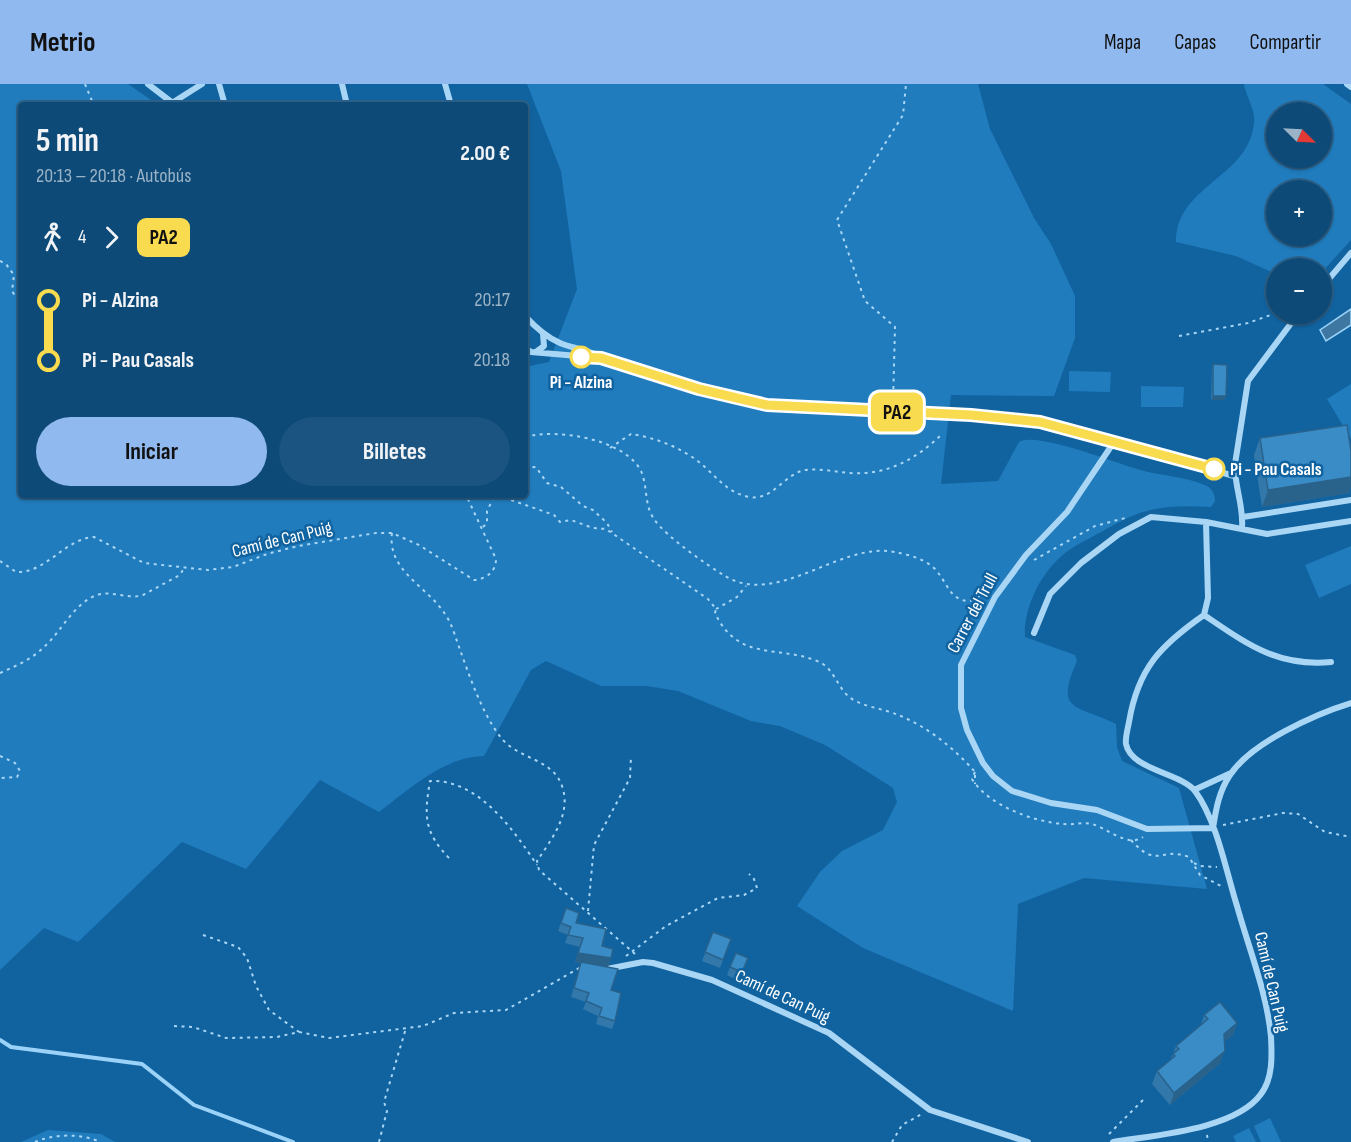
<!DOCTYPE html>
<html lang="es">
<head>
<meta charset="utf-8">
<style>
  :root { --surface:#0d4a78; --page:#1b5480; --text:#f1f3f6; --muted:#9ab3c6; --line:#2d628a; --accent:#90b9f0 }
  body { margin:0; font-family:"Sofia Sans Condensed",sans-serif; background:var(--page); color:var(--text); height:100vh; display:flex; flex-direction:column; font-size:22px; white-space:nowrap }
  * { box-sizing:border-box; margin:0 }
  p { font-size:20px; color:var(--muted) }
  .icon { flex:none; width:33px; height:33px; fill:none; stroke:currentColor; stroke-width:2; stroke-linecap:round; stroke-linejoin:round }
  .map { position:relative; flex:1; overflow:hidden }
  .drawer { position:absolute; left:18px; top:18px; width:510px; height:396px; display:flex; flex-direction:column; background:var(--surface); border-radius:6px; box-shadow:0 2px 4px #0004,0 0 0 2px var(--line) }
  .drawer>* { flex:none }
  .badge { padding:0 12px; border-radius:9px; font-size:21px; line-height:39px }
  .needle { width:39px; rotate:114deg }
  .tools { position:absolute; left:1266px; top:18px; display:grid; gap:12px }
  .tools a { display:grid; place-items:center; width:66px; height:66px; border-radius:50%; background:var(--surface); box-shadow:0 2px 4px #0004,0 0 0 2px var(--line); font-size:30px }
  .map>.badge { position:absolute; translate:-50% -50%; box-shadow:0 0 0 3px #fff }
  .legs { display:flex; align-items:center; gap:9px; height:66px; padding:0 18px; font-size:20px }
  .legs p { margin-inline-start:auto }
  .head { display:flex; align-items:center; justify-content:space-between; height:102px; padding:0 18px }
  h1 { font-size:33px; font-weight:700; line-height:45px }
  .button { display:flex; gap:12px; margin-top:auto; padding:12px 18px }
  .button a { flex:1; height:69px; border-radius:36px; background:var(--accent); color:#111; font-size:24px; font-weight:700; line-height:69px; text-align:center }
  .button a+a { background:var(--page); color:var(--text) }
  ul { padding:0 18px; list-style:none }
  li { display:flex; align-items:center; gap:21px; height:60px; font-size:22px }
  li i { display:grid; place-items:center; width:9px; height:100%; margin:0 8px; background:currentColor }
  li i::after { content:''; width:15px; height:15px; margin:-8px; border:4px solid; border-radius:50%; background:var(--surface) }
  li p { margin-inline-start:auto }
  li:first-child i { background:linear-gradient(#0000 50%,currentColor 0) }
  li:last-child i { background:linear-gradient(currentColor 50%,#0000 0) }
  header { display:flex; align-items:center; gap:36px; box-sizing:border-box; height:84px; padding:0 30px; background:var(--accent); color:#111 }
  header strong { font-size:28px }
  nav { display:flex; gap:33px; margin-inline-start:auto; font-size:21px }
  .map>svg:first-child { display:block }
  .green { fill:#207cbd; fill-rule:evenodd }
  .water { fill:#3e77a1; stroke:#9bd3f8; stroke-width:1.5 }
  .lines { fill:none; stroke-linecap:round; stroke-linejoin:round }
  .stream { stroke:#9bd3f8; stroke-width:4 }
  .path { stroke:#a9d6f5; stroke-width:2; stroke-dasharray:3 4.5; stroke-linecap:butt }
  .street { stroke:#a9d6f5; stroke-width:6 }
  .wall { fill:#3278ab }
  .shaded-wall { fill:#29628b }
  .building { fill:#3a8cc7; stroke:#29628b; stroke-width:1.5 }
  .line-1-casing { stroke:#fff; stroke-width:14 }
  .line-1 { stroke:#f9db4f; stroke-width:9 }
  .stop-1-dot { fill:#fff; stroke:#f9db4f; stroke-width:3 }
  .labels { text-anchor:middle; stroke-width:5; stroke-linejoin:round; paint-order:stroke }
  .stop-label { font-size:18px; font-weight:bold; fill:#fff; stroke:#1163a0 }
  .street-label { font-size:18px; fill:#fff; stroke:#1163a0 }
</style>
</head>
<body>
<header>
<strong>Metrio</strong>
<nav><a>Mapa</a><a>Capas</a><a>Compartir</a></nav>
</header>
<div class="map">
<svg width="1351" height="1058" viewBox="0 0 1351 1058">
  <rect width="100%" height="100%" fill="#1163a0"/>
  <!-- green -->
  <path class="green" d="M0,0H128L158,21H21V411H525V283L549,278L577,205L561,87L527,0H978L990,45L1034,134L1051,160L1075,212V254L1054,312L951,311L941,400L998,397L1019,358C1038,347 1119,381 1144,387C1164,392 1187,393 1207,402C1213,406 1215,411 1215,417L1211,423C1189,422 1168,421 1147,427C1129,431 1113,442 1097,450C1087,456 1075,461 1065,469C1042,487 1023,523 1025,553L1075,571L1077,577C1054,629 1076,620 1116,640L1117,663L1122,677L1179,704L1207,805L1084,794L1018,820L1013,927L863,864L797,822L820,788L842,767L883,746L897,718L893,704L825,661L780,642L751,637L678,607L647,602H601L546,577L531,586L484,672C443,673 411,704 379,728L320,696L246,785L182,758L78,858L44,844L0,886Z
    M1244,0H1323L1351,20V156L1322,188V184H1276V190L1236,172L1176,158C1176,101 1249,94 1254,39C1256,26 1246,13 1244,0ZM1276,28H1322V74H1276ZM1276,106H1322V152H1276Z
    M1069,287L1111,288L1110,308L1069,307Z
    M1351,300V355L1327,315Z
    M1141,302L1184,303L1183,323H1141Z
    M1351,462V500L1319,514L1305,481Z
    M1270,1034L1281,1058H1261L1254,1042Z
    M1249,1044L1256,1058H1236L1233,1052Z
    M48,1046L101,1050L115,1058H21Z"/>
  <!-- water -->
  <path class="water" d="M1351,225V241L1326,257L1320,246Z"/>
  <g class="lines">
    <!-- stream -->
    <path class="stream" d="M0,956L11,963L142,980L194,1021L293,1058"/>
    <!-- path -->
    <path class="path" d="M85,0L92,17L97,21
      M0,177L6,180L14,191L12,207L21,221
      M1179,252L1248,239L1276,229
      M893,320L895,243L865,217L837,136L903,31L906,0
      M525,353C556,344 625,355 641,387C648,403 644,421 654,435C665,452 707,481 725,492C778,524 840,457 895,468C910,471 930,476 939,490C947,500 951,516 968,517C974,517 981,510 988,508
      M610,364L631,350C658,354 688,366 708,386C721,398 730,409 749,413C773,417 784,390 805,386C820,384 835,388 850,389C887,392 918,374 943,349
      M525,384L536,383L547,399L561,403L583,422L593,426L607,439L612,448
      M497,411L554,431L560,438L571,436L593,444L606,445L708,515L716,525L715,529C738,578 778,561 817,577C833,583 836,600 847,611C859,623 883,624 898,631C927,642 955,665 975,688V700
      M483,443L487,439V427L495,411
      M392,449C387,487 427,502 445,530C452,540 455,552 459,563C470,593 482,630 502,655C519,675 553,675 562,702C572,730 551,756 537,777L539,786L635,870
      M1034,476L1095,442L1129,433
      M0,477L16,488C47,489 64,455 94,453L144,479L208,486L233,483L267,470L298,462L376,449H392L419,461L474,496C486,495 496,488 496,475L466,411
      M716,525L737,513L746,502
      M0,589C16,582 32,575 44,563C61,548 74,519 97,511C113,506 128,516 143,511L180,491L184,484
      M0,672L15,679L20,687L17,693L0,694
      M975,688L972,695C988,721 1033,738 1064,740C1073,741 1082,738 1092,740C1107,744 1128,764 1143,753
      M1223,741L1283,729L1298,730L1325,748L1351,753
      M1131,756C1158,786 1160,762 1189,773L1200,791L1221,802
      M449,774C424,748 424,732 430,697C478,695 513,745 537,781
      M1194,779L1200,782L1217,783
      M588,827L594,761L630,694L631,672
      M203,851L238,863L247,874L256,902L269,926L299,948
      M626,872L666,842L718,814L744,811L757,804L754,795L749,790
      M174,942L193,943L226,954L277,953L299,948L329,954L423,942L454,929L506,926L581,883
      M1109,1050L1143,1016
      M1207,1051L1208,1058
      M35,1058C53,1050 81,1049 100,1058
      M379,1058L387,1027L384,1018L406,944
      M892,1058L902,1041L922,1030"/>
    <!-- street -->
    <path class="street" d="M148,0L174,20
      M219,0L225,21
      M342,0L347,21
      M445,0L451,21
      M1347,0L1351,3
      M172,19L202,0
      M1322,203L1351,169
      M525,232C535,243 546,253 560,259C574,265 589,265 601,274L699,305L767,321L971,331L1052,340L1234,392
      M525,246V232
      M525,264L531,268L601,274
      M536,268L544,262L543,250
      M1114,358L1067,428L1026,471L995,513L961,581V624L967,646L983,679L993,692L1012,707L1051,719L1097,726L1147,745L1213,744
      M1243,433L1351,416
      M1242,444C1244,422 1234,402 1235,380L1248,297L1298,230
      M1204,531C1247,560 1277,583 1331,578
      M1034,549L1050,510L1081,479L1119,450L1151,433L1206,438L1267,450L1351,437
      M1194,706L1231,689
      M1213,744C1216,725 1219,707 1230,691C1251,659 1315,630 1351,619
      M607,885L643,878L653,879L712,896L829,949L930,1026L1028,1058
      M1113,1058C1154,1051 1235,1046 1261,1010C1273,994 1272,972 1271,953C1267,909 1249,865 1237,822C1226,787 1217,737 1195,707C1181,689 1131,686 1126,660C1125,654 1128,644 1129,638C1138,584 1161,561 1204,531L1208,514L1206,438"/>
  </g>
  <!-- wall -->
  <path class="wall" d="M1213,280L1226,312L1224,316H1211L1212,284Z
    M1260,354L1351,367V403L1349,409L1262,423L1254,371Z
    M566,824L576,839L602,862L611,874L608,883L597,881L611,906L615,937L612,945L596,940L598,932L583,925L586,918L571,913L581,879L575,878L580,863L565,859L568,851L558,847Z
    M713,848L731,855L720,884L702,877Z
    M748,874L739,897L727,891L730,883Z
    M1204,931L1237,939L1233,951L1224,958L1220,979L1170,1021L1152,1000L1157,987L1171,975L1176,962L1201,941Z"/>
  <!-- shaded-wall -->
  <path class="shaded-wall" d="M1213,312H1226L1224,316H1211Z
    M1351,393V403L1349,409L1262,423L1268,406Z
    M578,869L611,874L608,883L575,878Z
    M1237,939L1233,951L1219,962L1224,950Z
    M1225,967L1220,979L1170,1021L1174,1009Z"/>
  <!-- building -->
  <path class="building" d="M1213,280L1227,281L1226,312H1213Z
    M1347,341L1351,367V393L1268,406L1260,354Z
    M566,824L579,829L576,839L606,845L602,862L613,865L611,874L578,869L583,854L568,851L571,843L561,839Z
    M713,848L731,855L723,876L705,868Z
    M736,869L748,874L742,888L730,883Z
    M581,878L618,885L611,906L621,909L615,937L599,932L602,924L586,917L589,909L574,904Z
    M1220,918L1237,939L1224,950L1225,967L1174,1009L1157,987L1175,972L1173,970L1179,965L1176,962L1208,935L1204,931Z"/>
  <g class="lines">
    <!-- line-1 casing -->
    <g class="line-1-casing">
      <path id="line-1" d="M581,273L601,274L699,305L767,321L971,331L1040,338L1214,385"/>
    </g>
    <!-- line-1 -->
    <use href="#line-1" class="line-1"/>
  </g>
  <!-- markers -->
  <g class="stop-1-dot">
    <circle cx="581" cy="273" r="10"/>
    <circle cx="1214" cy="385" r="10"/>
  </g>
  <g class="labels">
    <!-- stop labels -->
    <g class="stop-label">
      <text x="581" y="304">Pi - Alzina</text>
      <text x="1230" y="391" text-anchor="start">Pi - Pau Casals</text>
    </g>
    <!-- street labels -->
    <g class="street-label">
      <text transform="translate(282 455) rotate(-14)" y="6">Camí de Can Puig</text>
      <text transform="translate(972 529) rotate(-62)" y="6">Carrer del Trull</text>
      <text transform="translate(1272 898) rotate(77)" y="6">Camí de Can Puig</text>
      <text transform="translate(783 912) rotate(25)" y="6">Camí de Can Puig</text>
    </g>
  </g>
</svg>
<div class="tools">
<a><svg class="needle" viewBox="-14 -14 28 28"><path d="M0-13l5 13h-10z" fill="#e53935"/><path d="M0 13l5-13h-10z" fill="#9ab3c6"/></svg></a>
<a>+</a>
<a>−</a>
</div>
<b class="badge" style="left:897px;top:328px;background:#f9db4f;color:#111">PA2</b>
<section class="drawer">
<div class="head"><div><h1>5 min</h1><p>20:13 – 20:18 · Autobús</p></div><b>2.00 €</b></div>
<div class="legs"><svg class="icon" aria-label="walk" viewBox="0 0 24 24"><circle cx="13" cy="4" r="2"/><path d="M13 8l-2 6 4 7M11 14l-3 7M7 12l3-4h3l4 4"/></svg>4<svg class="icon" aria-label="forward" viewBox="0 0 24 24"><path d="M9 5l7 7-7 7"/></svg><b class="badge" style="background:#f9db4f;color:#111">PA2</b></div>
<ul>
<li><i style="color:#f9db4f"></i><b>Pi - Alzina</b><p>20:17</p></li>
<li><i style="color:#f9db4f"></i><b>Pi - Pau Casals</b><p>20:18</p></li>
</ul>
<div class="button"><a>Iniciar</a><a>Billetes</a></div>
</section>
</div>
</body>
</html>
